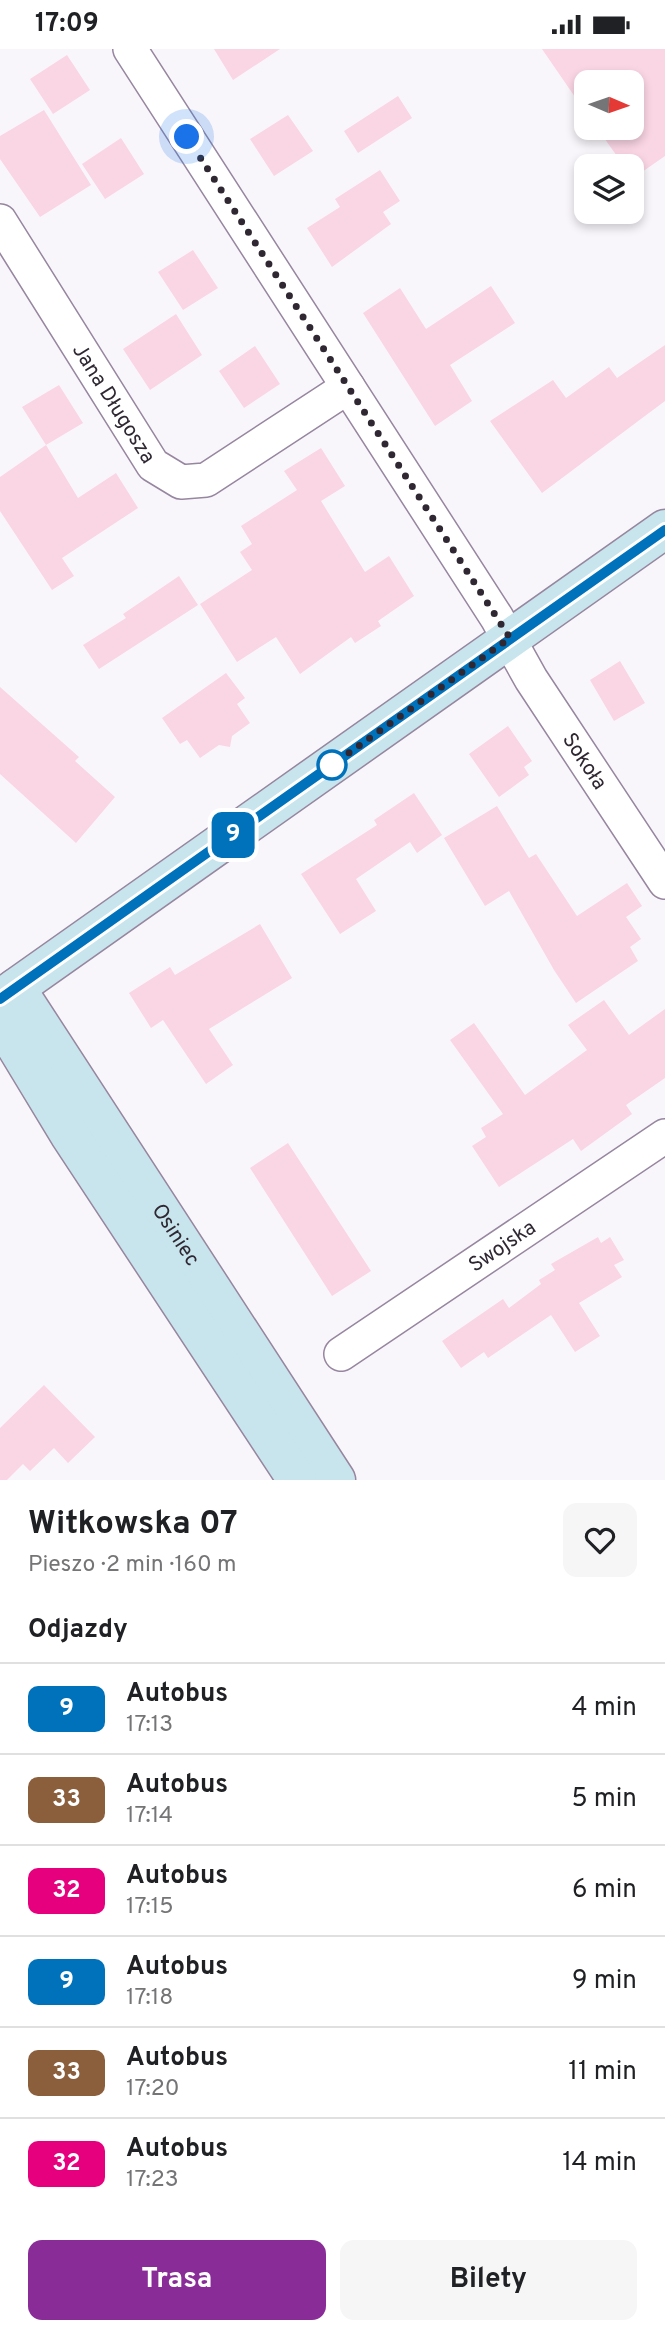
<!DOCTYPE html>
<html lang="pl">
<head>
<meta charset="utf-8">
<style>
  :root { --surface:#fff; --page:#f6f6f6; --text:#202124; --muted:#757577; --line:#e0e0e0; --accent:#8a2c97 }
  body { margin:0; font-family:Overpass,sans-serif; background:var(--page); color:var(--text); height:100vh; display:flex; flex-direction:column; font-size:26px; white-space:nowrap }
  * { box-sizing:border-box; margin:0 }
  p { font-size:23px; color:var(--muted) }
  .icon { flex:none; width:38px; height:38px; fill:none; stroke:currentColor; stroke-width:2; stroke-linecap:round; stroke-linejoin:round }
  .map { position:relative; height:1431px; overflow:hidden }
  .sheet { display:flex; flex-direction:column; background:var(--surface); flex:1 }
  .sheet>* { flex:none }
  .badge { padding:0 14px; border-radius:10px; font-size:24px; line-height:46px }
  .needle { width:46px; rotate:92deg }
  .tools { position:absolute; left:574px; top:21px; display:grid; gap:14px }
  .tools a { display:grid; place-items:center; width:70px; height:70px; border-radius:14px; background:var(--surface); box-shadow:0 4px 10px #0003; font-size:35px }
  .you { position:absolute; width:35px; height:35px; margin:-18px; border:5px solid #fff; border-radius:50%; background:#1a73e8; box-shadow:0 0 0 10px #1a73e833 }
  .map>.badge { position:absolute; translate:-50% -50%; box-shadow:0 0 0 4px #fff }
  h2 { padding:0 28px; font-size:26px; line-height:63px }
  .round { display:grid; place-items:center; flex:none; width:74px; height:74px; border-radius:14px; background:var(--page) }
  .overview { display:flex; align-items:center; justify-content:space-between; height:119px; padding:0 28px }
  h1 { font-size:33px; font-weight:700; line-height:52px }
  .cta { display:flex; gap:14px; margin-top:auto; padding:14px 28px }
  .cta a { flex:1; height:80px; border-radius:14px; background:var(--accent); color:#fff; font-size:28px; font-weight:700; line-height:80px; text-align:center }
  .cta a+a { background:var(--page); color:var(--text) }
  ul { padding:0; list-style:none }
  li { display:flex; align-items:center; gap:21px; height:91px; padding:0 28px; border-top:2px solid var(--line) }
  li div { flex:1 }
  li b { display:block; font-size:26px }
  li em { font-style:normal }
  li .badge { min-width:77px; font-weight:700; text-align:center }
  .status { display:flex; justify-content:space-between; align-items:center; height:49px; padding:0 35px; background:var(--surface); direction:ltr }
  .status svg { height:19px; fill:currentColor }
  .map>svg:first-child { display:block }
  .building { fill:#fad5e4 }
  .lines { fill:none; stroke-linecap:round; stroke-linejoin:round }
  .street-casing { stroke:#96869f; stroke-width:36 }
  .secondary-casing { stroke:#96869f; stroke-width:41 }
  .street { stroke:#fff; stroke-width:33 }
  .secondary { stroke:#c8e4ec; stroke-width:38 }
  .line-casing { stroke:#fff; stroke-width:16 }
  .line { stroke:#0072bc; stroke-width:10 }
  .walk { stroke:#2f2832; stroke-width:7; stroke-dasharray:0 12.6 }
  .stop-dot { fill:#fff; stroke:#0072bc; stroke-width:3.5 }
  .labels { text-anchor:middle; stroke-width:7; stroke-linejoin:round; paint-order:stroke }
  .street-label { font-size:21px; fill:#2f2832; stroke:#fff }
</style>
</head>
<body>
<div class="status"><b>17:09</b><svg viewBox="0 0 49 12"><path d="M0 12V9h3v3zM5 12V6h3v6zM10 12V3h3v9zM15 12V0h3v12zM26 1h20v11H26zM47 4h2v5h-2z"/></svg></div>
<div class="map">
<svg width="665" height="1431" viewBox="0 0 665 1431">
  <rect width="100%" height="100%" fill="#f9f6fb"/>
  <!-- building -->
  <path class="building" d="M214,0H280L233,31Z
    M542,0H665V107L632,130V117H624L597,79H632V33H586V64Z
    M67,6L90,41L53,65L30,30Z
    M398,47L412,69L358,104L344,82Z
    M44,61L91,136L40,168L0,110V87Z
    M288,66L313,102L274,127L250,90Z
    M121,89L144,125L105,150L82,115Z
    M380,121L400,152L383,163L391,175L332,218L307,179L340,158L335,150Z
    M193,201L218,239L183,261L158,223Z
    M491,237L515,274L450,316L472,352L435,377L363,264L400,239L426,280Z
    M176,265L202,306L150,341L123,300Z
    M665,296V352L542,444L490,372L553,331L566,349L609,318L617,329Z
    M255,297L280,335L244,359L219,322Z
    M59,336L83,374L46,396L22,358Z
    M46,396L78,449L116,424L138,459L62,509L74,527L52,541L0,462V428Z
    M321,399L345,437L321,452L365,523L389,507L414,547L378,572L381,577L355,594L351,588L300,625L276,588L237,613L200,555L252,521L240,503L252,495L241,477L297,441L284,422Z
    M179,527L198,556L99,620L83,596L126,569L123,565Z
    M620,612L645,654L614,672L590,631Z
    M226,624L245,649L237,655L250,674L232,687L230,698L219,696L200,709L187,691L180,695L162,669Z
    M0,638L79,708L75,712L115,748L76,794L0,725Z
    M508,677L532,712L524,718L529,726L499,748L469,705Z
    M414,744L442,786L417,804L410,793L356,830L376,862L340,885L301,825L377,776L374,771Z
    M497,757L529,809L536,805L577,867L627,834L642,857L626,868L641,890L630,898L638,912L576,954L554,921L509,842L485,857L444,789Z
    M260,875L292,929L209,980L233,1016L206,1035L163,971L151,979L129,944L170,918L175,926Z
    M604,951L629,986L665,960V1029L626,1056L632,1065L581,1102L573,1090L499,1138L472,1097L486,1088L481,1079L503,1065L450,991L474,974L525,1046L587,1001L568,976Z
    M288,1094L371,1222L332,1247L250,1119Z
    M598,1188L601,1194L610,1188L624,1211L614,1216L622,1228L579,1254L600,1287L575,1303L551,1266L488,1309L484,1303L461,1319L442,1292L503,1250L509,1259L541,1235L539,1231L555,1221L551,1215Z
    M44,1336L95,1388L68,1414L54,1399L30,1422L23,1415L7,1431H0V1379Z"/>
  <g class="lines">
    <!-- street casing -->
    <g class="street-casing">
      <g id="street">
        <path id="s1" d="M130,0L497,569L531,630L665,833"/>
        <path id="s2" d="M0,172L153,416L181,433L206,431L348,338"/>
        <path id="s3" d="M341,1305L665,1087"/>
      </g>
    </g>
    <!-- secondary casing -->
    <g class="secondary-casing">
      <g id="secondary">
        <path id="s4" d="M16,939L336,1431"/>
        <path d="M0,950L665,480"/>
        <path d="M0,971L69,1085L297,1431"/>
      </g>
    </g>
    <!-- street -->
    <use href="#street" class="street"/>
    <!-- secondary -->
    <use href="#secondary" class="secondary"/>
  </g>
  <g class="lines">
    <!-- line casing -->
    <g class="line-casing">
      <path id="line" d="M0,950L665,481"/>
    </g>
    <!-- line -->
    <use href="#line" class="line"/>
    <!-- walk -->
    <path class="walk" d="M187,88L510,589L332,716"/>
  </g>
  <!-- markers -->
  <circle class="stop-dot" cx="332" cy="716" r="14"/>
  <g class="labels">
    <!-- street labels -->
    <g class="street-label">
      <text dy="7" stroke="none"><textPath href="#s2" startOffset="215">Jana Długosza</textPath></text>
      <text dy="7" stroke="none"><textPath href="#s1" startOffset="845">Sokoła</textPath></text>
      <text dy="7" stroke="none"><textPath href="#s4" startOffset="294">Osiniec</textPath></text>
      <text dy="7" stroke="none"><textPath href="#s3" startOffset="194">Swojska</textPath></text>
    </g>
  </g>
</svg>
<div class="tools">
<a><svg class="needle" viewBox="-14 -14 28 28"><path d="M0-13l5 13h-10z" fill="#e53935"/><path d="M0 13l5-13h-10z" fill="#757577"/></svg></a>
<a><svg class="icon" aria-label="layers" viewBox="0 0 24 24"><path d="M12 4l9 5-9 5-9-5zM3 14l9 5 9-5"/></svg></a>
</div>
<div class="you" style="left:187px;top:88px"></div>
<b class="badge" style="left:233px;top:786px;background:#0072bc;color:#fff">9</b>
</div>
<section class="sheet">
<div class="overview"><div><h1>Witkowska 07</h1><p>Pieszo · 2 min · 160 m</p></div><a class="round"><svg class="icon" aria-label="heart" viewBox="0 0 24 24"><path d="M12 20l-8-8c-3-5 5-10 8-4 3-6 11-1 8 4z"/></svg></a></div>
<h2>Odjazdy</h2>
<ul>
<li><span class="badge" style="background:#0072bc;color:#fff">9</span><div><b>Autobus</b><p>17:13</p></div><em>4 min</em></li>
<li><span class="badge" style="background:#8b5e3c;color:#fff">33</span><div><b>Autobus</b><p>17:14</p></div><em>5 min</em></li>
<li><span class="badge" style="background:#e6007e;color:#fff">32</span><div><b>Autobus</b><p>17:15</p></div><em>6 min</em></li>
<li><span class="badge" style="background:#0072bc;color:#fff">9</span><div><b>Autobus</b><p>17:18</p></div><em>9 min</em></li>
<li><span class="badge" style="background:#8b5e3c;color:#fff">33</span><div><b>Autobus</b><p>17:20</p></div><em>11 min</em></li>
<li><span class="badge" style="background:#e6007e;color:#fff">32</span><div><b>Autobus</b><p>17:23</p></div><em>14 min</em></li>
</ul>
<div class="cta"><a>Trasa</a><a>Bilety</a></div>
</section>
</body>
</html>
